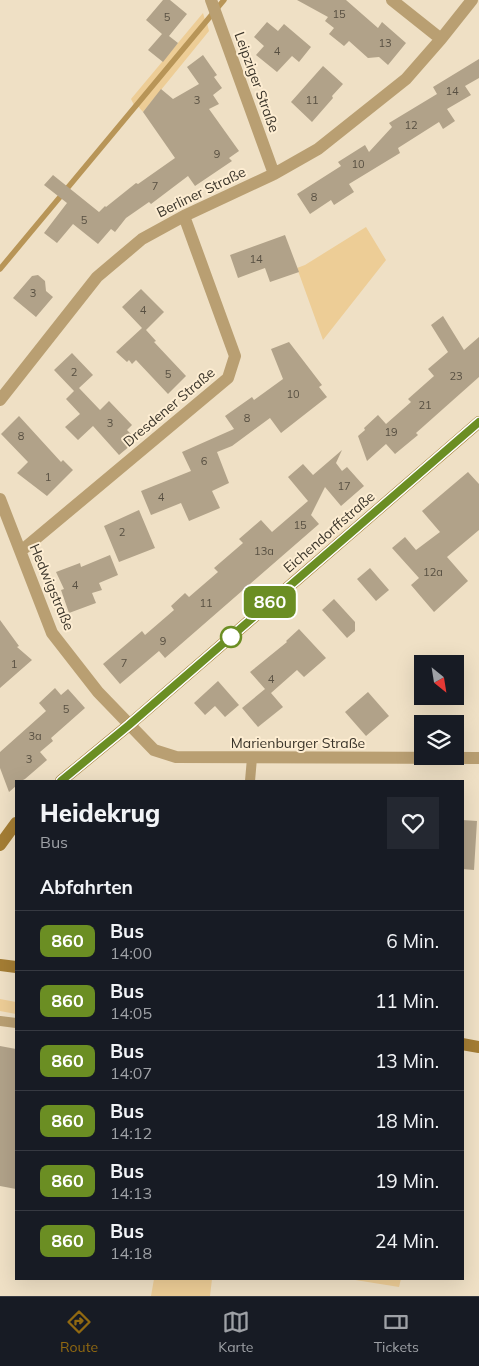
<!DOCTYPE html>
<html lang="de">
<head>
<meta charset="utf-8">
<style>
  :root { --surface:#171b24; --page:#242831; --text:#f1f3f6; --muted:#9ea1a6; --line:#363941; --accent:#916911 }
  body { margin:0; font-family:Mulish,sans-serif; background:var(--page); color:var(--text); height:100vh; display:flex; flex-direction:column; font-size:19px; white-space:nowrap }
  * { box-sizing:border-box; margin:0 }
  p { font-size:16px; color:var(--muted) }
  .icon { flex:none; width:28px; height:28px; fill:none; stroke:currentColor; stroke-width:2; stroke-linecap:round; stroke-linejoin:round }
  .map { position:relative; flex:1; overflow:hidden }
  .sheet { position:absolute; left:15px; top:780px; width:449px; height:500px; display:flex; flex-direction:column; background:var(--surface); border-radius:0px; box-shadow:0 5px 20px #0002 }
  .sheet>* { flex:none }
  .badge { padding:0 10px; border-radius:8px; font-size:18px; line-height:32px }
  .needle { width:32px; rotate:150deg }
  .tools { position:absolute; left:414px; top:655px; display:grid; gap:10px }
  .tools a { display:grid; place-items:center; width:50px; height:50px; border-radius:0px; background:var(--surface); box-shadow:0 5px 20px #0002; font-size:25px }
  .map>.badge { position:absolute; translate:-50% -50%; box-shadow:0 0 0 2px #fff }
  h2 { padding:0 25px; font-size:19px; line-height:45px }
  .round { display:grid; place-items:center; flex:none; width:52px; height:52px; border-radius:0px; background:var(--page) }
  .headline { display:flex; align-items:center; justify-content:space-between; height:85px; padding:0 25px }
  h1 { font-size:24px; font-weight:800; line-height:38px }
  ul { padding:0; list-style:none }
  li { display:flex; align-items:center; gap:15px; height:60px; padding:0 25px; border-top:1px solid var(--line) }
  li div { flex:1 }
  li b { display:block; font-size:19px }
  li em { font-style:normal }
  li .badge { min-width:55px; font-weight:700; text-align:center }
  .menu { display:flex; justify-content:space-around; align-items:center; height:70px; border-top:1px solid var(--line); background:var(--surface); font-size:14px; color:var(--muted) }
  .menu a { display:grid; justify-items:center; gap:2px }
  .menu .current { color:var(--accent) }
  .map>svg:first-child { display:block }
  .green { fill:#edcd96 }
  .lines { fill:none; stroke-linecap:round; stroke-linejoin:round }
  .stream { stroke:#b89557; stroke-width:5.5 }
  .building { fill:#b1a289 }
  .lane { stroke:#b99f72; stroke-width:10 }
  .street { stroke:#b99f72; stroke-width:12 }
  .secondary { stroke:#a47d34; stroke-width:12 }
  .line-casing { stroke:#fff; stroke-width:11 }
  .line { stroke:#6b8e23; stroke-width:8 }
  .stop-dot { fill:#fff; stroke:#6b8e23; stroke-width:2.5 }
  .labels { text-anchor:middle; stroke-width:4; stroke-linejoin:round; paint-order:stroke }
  .number-label { font-size:11px; fill:#585042 }
  .street-label { font-size:14px; fill:#3b352a; stroke:#fdedd2 }
</style>
</head>
<body>
<div class="map">
<svg width="479" height="1296" viewBox="0 0 479 1296">
  <rect width="100%" height="100%" fill="#efe0c5"/>
  <!-- green -->
  <path class="green" d="M203,13L205,20L134,105L131,99Z
    M207,23L209,31L143,112L137,105Z
    M366,227L386,260L323,340L297,268L305,265Z
    M0,999L16,1002V1014L0,1011Z
    M154,1279H212L210,1296H151Z
    M349,1279H401L399,1287Z"/>
  <g class="lines">
    <!-- stream -->
    <path class="stream" d="M0,269L224,0"/>
  </g>
  <!-- building -->
  <path class="building" d="M163,0H170L187,14L169,36L178,43L163,62L148,50L162,34L146,20Z
    M297,0H346L378,28L382,22L406,43L388,65L379,57L368,58L349,41L344,46L329,34L334,28L325,21L328,17Z
    M267,22L278,31L284,24L311,47L299,62L292,56L277,72L256,55L264,46L254,37Z
    M203,55L217,75L214,77L222,88L213,95L219,104L209,109L239,151L229,158L232,161L195,186L188,176L151,204L149,202L126,218L115,232L111,229L98,244L73,224L57,243L44,233L67,203L44,185L53,175L99,212L105,206L106,207L136,183L138,184L175,158L143,112L161,89L173,99L199,84L187,67Z
    M479,59V78L465,86L471,95L447,109L455,121L443,129L439,122L398,148L400,153L349,184L354,192L334,205L331,200L310,214L297,194L341,166L338,162L365,145L369,152L392,127L389,123L437,94L433,87Z
    M323,66L343,84L332,96L333,98L312,122L291,102Z
    M285,235L299,272L270,282L265,268L238,278L230,255Z
    M38,275L45,281L46,291L53,297L36,317L13,298L32,276Z
    M141,289L164,312L146,330L156,341L154,342L186,376L168,394L136,360L132,364L129,360L127,362L116,352L142,328L122,307Z
    M443,316L464,350L479,337V377L416,433L418,435L395,454L386,444L367,461L358,436L365,430L364,428L378,415L386,424L411,402L408,399L434,376L428,369L448,352L431,325Z
    M289,342L322,385L319,387L327,397L281,433L270,418L232,446L217,452L229,483L212,491L220,508L189,521L181,503L151,515L141,491L191,471L182,452L234,429L225,416L252,397L254,400L283,379L271,349Z
    M72,353L93,375L79,388L100,410L109,401L132,425L127,430L137,440L119,455L93,426L78,440L65,427L80,414L66,399L74,391L54,370Z
    M19,416L61,462L63,460L73,470L47,496L17,473L28,462L1,434Z
    M342,450L336,463L342,471L347,467L364,486L341,506L325,487L311,515L319,524L165,658L159,651L120,684L103,664L142,631L145,635L174,610L171,606L185,593L189,597L218,572L214,568L243,543L239,539L261,520L272,532L308,501L288,477L303,464L313,475Z
    M468,472L479,484V530L447,557L468,581L434,612L411,585L419,578L392,548L405,537L416,550L440,532L422,511Z
    M139,510L155,548L119,562L104,526Z
    M110,555L118,575L99,583L102,590L92,593L96,603L69,613L61,590L64,589L56,572L80,563L81,567Z
    M370,568L389,590L376,601L357,579Z
    M334,599L355,622V631L347,638L322,610Z
    M0,620L19,646L17,647L32,660L0,688Z
    M299,629L326,658L304,677L297,670L271,693L283,707L258,727L242,708L265,689L250,672L287,642L286,641Z
    M218,681L239,705L225,717L215,706L205,715L194,703Z
    M55,688L61,695L68,689L85,708L51,738L53,741L40,752L47,760L25,779L21,781H16V786L9,792L0,768V752L46,711L39,703Z
    M368,692L389,716L366,736L345,712Z
    M462,820L477,821L474,870L462,869Z
    M0,1046L16,1049V1189L0,1186Z"/>
  <g class="lines">
    <!-- lane -->
    <path class="lane" d="M250,781L252,758
      M0,1021L16,1023"/>
    <!-- street -->
    <path class="street" d="M211,0L274,174
      M392,0L441,39
      M0,400L97,277L142,239L184,216L274,174L318,149L406,79L441,39L472,0
      M0,499L52,633L98,692L154,750L176,757L479,758
      M21,551L228,378L235,356L184,216"/>
    <!-- secondary -->
    <path class="secondary" d="M61,781L129,725L479,422
      M0,845L16,823
      M0,965L16,967
      M462,1044L479,1047"/>
  </g>
  <g class="lines">
    <!-- line casing -->
    <g class="line-casing">
      <path id="line" d="M61,781L129,725L479,422"/>
    </g>
    <!-- line -->
    <use href="#line" class="line"/>
  </g>
  <!-- markers -->
  <circle class="stop-dot" cx="231" cy="637" r="10"/>
  <g class="labels">
    <!-- number labels -->
    <g class="number-label">
      <text x="339" y="18">15</text>
      <text x="167" y="21">5</text>
      <text x="385" y="47">13</text>
      <text x="277" y="55">4</text>
      <text x="452" y="95">14</text>
      <text x="197" y="104">3</text>
      <text x="312" y="104">11</text>
      <text x="411" y="129">12</text>
      <text x="217" y="158">9</text>
      <text x="358" y="168">10</text>
      <text x="155" y="190">7</text>
      <text x="314" y="201">8</text>
      <text x="84" y="224">5</text>
      <text x="256" y="263">14</text>
      <text x="33" y="297">3</text>
      <text x="143" y="314">4</text>
      <text x="74" y="376">2</text>
      <text x="168" y="378">5</text>
      <text x="456" y="380">23</text>
      <text x="293" y="398">10</text>
      <text x="425" y="409">21</text>
      <text x="247" y="422">8</text>
      <text x="110" y="427">3</text>
      <text x="391" y="436">19</text>
      <text x="21" y="440">8</text>
      <text x="204" y="465">6</text>
      <text x="48" y="481">1</text>
      <text x="344" y="490">17</text>
      <text x="161" y="501">4</text>
      <text x="300" y="529">15</text>
      <text x="122" y="536">2</text>
      <text x="264" y="555">13a</text>
      <text x="433" y="576">12a</text>
      <text x="75" y="589">4</text>
      <text x="206" y="607">11</text>
      <text x="163" y="645">9</text>
      <text x="124" y="667">7</text>
      <text x="14" y="668">1</text>
      <text x="271" y="683">4</text>
      <text x="66" y="713">5</text>
      <text x="35" y="740">3a</text>
      <text x="29" y="763">3</text>
    </g>
    <!-- street labels -->
    <g class="street-label">
      <text transform="translate(257 82) rotate(70)" y="5">Leipziger Straße</text>
      <text transform="translate(201 192) rotate(-26)" y="5">Berliner Straße</text>
      <text transform="translate(169 407) rotate(-40)" y="5">Dresdener Straße</text>
      <text transform="translate(329 532) rotate(-41)" y="5">Eichendorffstraße</text>
      <text transform="translate(52 587) rotate(67)" y="5">Hedwigstraße</text>
      <text x="298" y="748">Marienburger Straße</text>
    </g>
  </g>
</svg>
<div class="tools">
<a><svg class="needle" viewBox="-14 -14 28 28"><path d="M0-13l5 13h-10z" fill="#e53935"/><path d="M0 13l5-13h-10z" fill="#9ea1a6"/></svg></a>
<a><svg class="icon" aria-label="layers" viewBox="0 0 24 24"><path d="M12 4l9 5-9 5-9-5zM3 14l9 5 9-5"/></svg></a>
</div>
<b class="badge" style="left:270px;top:602px;background:#6b8e23;color:#fff">860</b>
<section class="sheet">
<div class="headline"><div><h1>Heidekrug</h1><p>Bus</p></div><a class="round"><svg class="icon" aria-label="heart" viewBox="0 0 24 24"><path d="M12 20l-8-8c-3-5 5-10 8-4 3-6 11-1 8 4z"/></svg></a></div>
<h2>Abfahrten</h2>
<ul>
<li><span class="badge" style="background:#6b8e23;color:#fff">860</span><div><b>Bus</b><p>14:00</p></div><em>6 Min.</em></li>
<li><span class="badge" style="background:#6b8e23;color:#fff">860</span><div><b>Bus</b><p>14:05</p></div><em>11 Min.</em></li>
<li><span class="badge" style="background:#6b8e23;color:#fff">860</span><div><b>Bus</b><p>14:07</p></div><em>13 Min.</em></li>
<li><span class="badge" style="background:#6b8e23;color:#fff">860</span><div><b>Bus</b><p>14:12</p></div><em>18 Min.</em></li>
<li><span class="badge" style="background:#6b8e23;color:#fff">860</span><div><b>Bus</b><p>14:13</p></div><em>19 Min.</em></li>
<li><span class="badge" style="background:#6b8e23;color:#fff">860</span><div><b>Bus</b><p>14:18</p></div><em>24 Min.</em></li>
</ul>
</section>
</div>
<nav class="menu">
<a class="current"><svg class="icon" aria-label="directions" viewBox="0 0 24 24"><path d="M12 3l9 9-9 9-9-9zM9 14v-3h6M13 9l2 2-2 2"/></svg>Route</a>
<a><svg class="icon" aria-label="map" viewBox="0 0 24 24"><path d="M3 6l6-2 6 2 6-2v14l-6 2-6-2-6 2zM9 4v14M15 6v14"/></svg>Karte</a>
<a><svg class="icon" aria-label="tickets" viewBox="0 0 24 24"><path d="M3 7h18v10H3zM15 7v10"/></svg>Tickets</a>
</nav>
</body>
</html>
